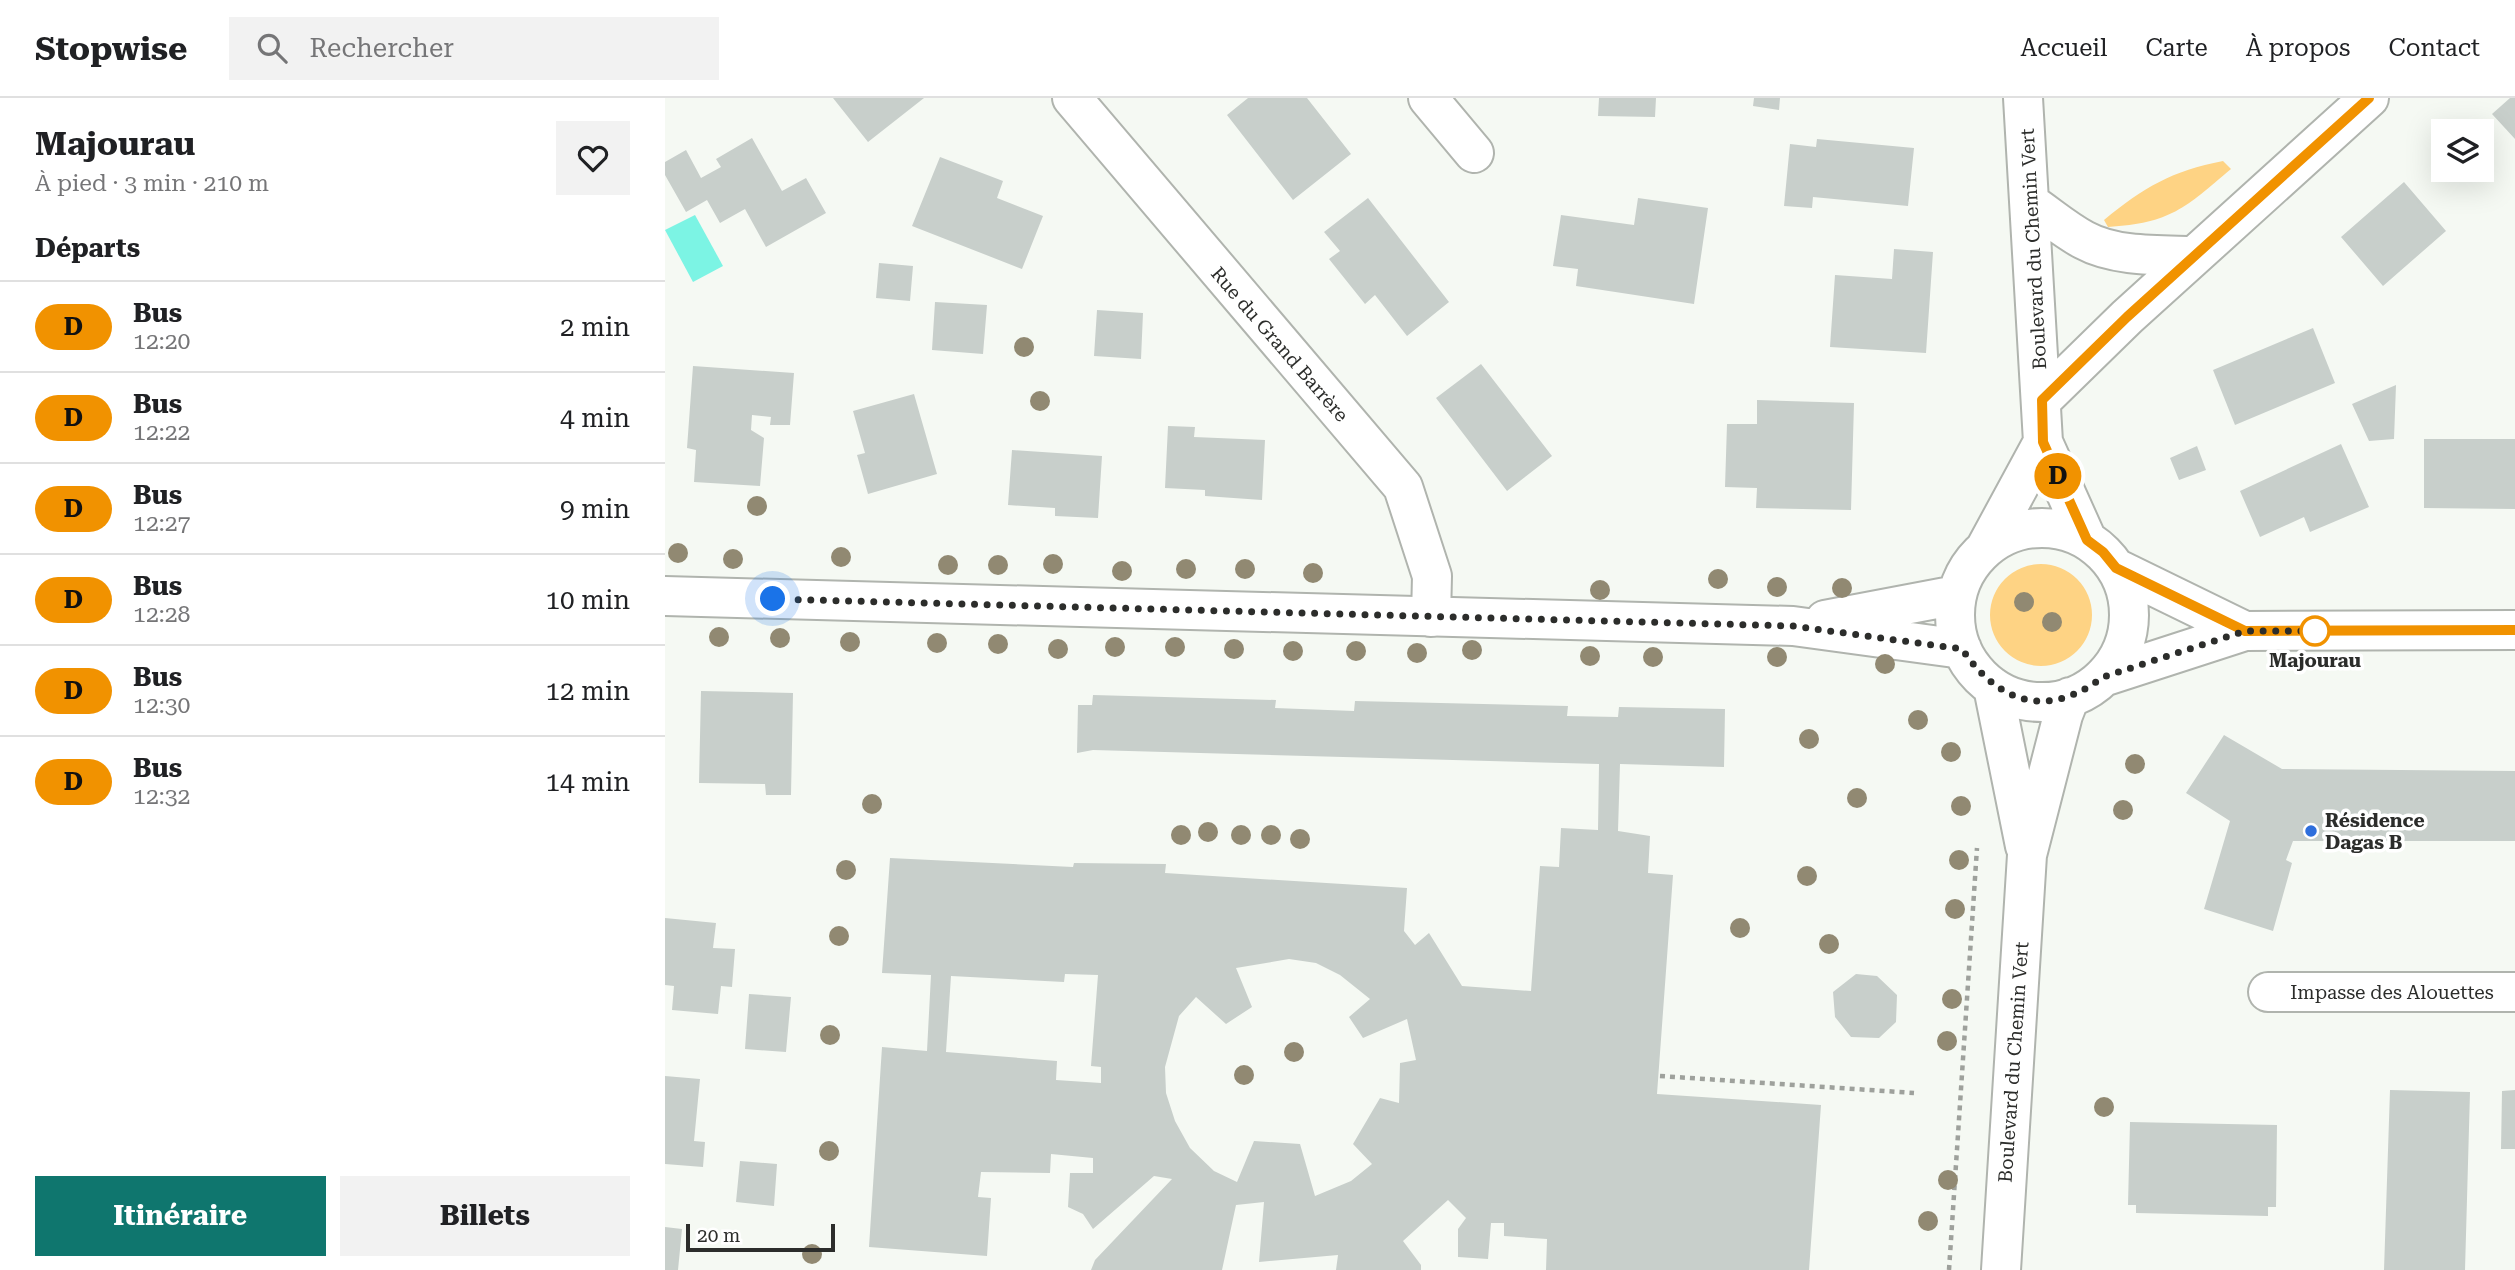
<!DOCTYPE html>
<html lang="fr">
<head>
<meta charset="utf-8">
<style>
  :root { --surface:#fff; --page:#f2f2f2; --text:#202124; --muted:#757577; --line:#e0e0e0; --accent:#0f766e }
  body { margin:0; font-family:"Roboto Serif",serif; background:var(--page); color:var(--text); height:100vh; display:flex; flex-direction:column; font-size:26px; white-space:nowrap }
  * { box-sizing:border-box; margin:0 }
  p { font-size:23px; color:var(--muted) }
  .icon { flex:none; width:38px; height:38px; fill:none; stroke:currentColor; stroke-width:2; stroke-linecap:round; stroke-linejoin:round }
  .map { position:relative; flex:1; overflow:hidden }
  .drawer { display:flex; flex-direction:column; background:var(--surface); width:665px }
  .drawer>* { flex:none }
  .badge { padding:0 14px; border-radius:23px; font-size:24px; line-height:46px }
  .buttons { position:absolute; left:1766px; top:21px; display:grid; gap:14px }
  .buttons a { display:grid; place-items:center; width:63px; height:63px; border-radius:0px; background:var(--surface); box-shadow:0 7px 28px #0002; font-size:35px }
  .scale { position:absolute; left:21px; bottom:18px; width:149px; box-sizing:border-box; padding-left:7px; border:4px solid #2c2d2b; border-top:0; font-size:19px; line-height:24px; white-space:nowrap; color:#2c2d2b; -webkit-text-stroke:5px #fff; paint-order:stroke }
  .you { position:absolute; width:35px; height:35px; margin:-18px; border:5px solid #fff; border-radius:50%; background:#1a73e8; box-shadow:0 0 0 10px #1a73e833 }
  .map>.badge { position:absolute; translate:-50% -50%; box-shadow:0 0 0 4px #fff }
  h2 { padding:0 35px; font-size:26px; line-height:63px }
  .round { display:grid; place-items:center; flex:none; width:74px; height:74px; border-radius:0px; background:var(--page) }
  .overview { display:flex; align-items:center; justify-content:space-between; height:119px; padding:0 35px }
  h1 { font-size:33px; font-weight:700; line-height:52px }
  .primary-button { display:flex; gap:14px; margin-top:auto; padding:14px 35px }
  .primary-button a { flex:1; height:80px; border-radius:0px; background:var(--accent); color:#fff; font-size:28px; font-weight:700; line-height:80px; text-align:center }
  .primary-button a+a { background:var(--page); color:var(--text) }
  ul { padding:0; list-style:none }
  li { display:flex; align-items:center; gap:21px; height:91px; padding:0 35px; border-top:2px solid var(--line) }
  li div { flex:1 }
  li b { display:block; font-size:26px }
  li em { font-style:normal }
  li .badge { min-width:77px; font-weight:700; text-align:center }
  header { display:flex; align-items:center; gap:42px; box-sizing:border-box; height:98px; padding:0 35px; background:var(--surface); border-bottom:2px solid var(--line) }
  header strong { font-size:33px }
  nav { display:flex; gap:38px; margin-inline-start:auto; font-size:24px }
  .search { width:490px; height:63px; background:var(--page); display:flex; align-items:center; gap:18px; box-sizing:border-box; padding:0 24px; border-radius:0px; color:var(--muted); font-size:26px }
  main { display:flex; flex:1; min-height:0 }
  .map>svg:first-child { display:block }
  .green { fill:#fed384 }
  .water { fill:#7cf4e4 }
  .building { fill:#c8cfcb; fill-rule:evenodd }
  .lines { fill:none; stroke-linecap:round; stroke-linejoin:round }
  .street-casing { stroke:#b0b4ae; stroke-width:42 }
  .secondary-casing { stroke:#b0b4ae; stroke-width:42 }
  .path { stroke:#9ea19c; stroke-width:4.5; stroke-dasharray:5 5; stroke-linecap:butt }
  .street { stroke:#fff; stroke-width:38 }
  .secondary { stroke:#fff; stroke-width:38 }
  .tree { fill:#918972 }
  .line-casing { stroke:#fff; stroke-width:16 }
  .line { stroke:#f19200; stroke-width:10 }
  .walk { stroke:#2c2d2b; stroke-width:7; stroke-dasharray:0 12.6 }
  .stop-dot { fill:#fff; stroke:#f19200; stroke-width:3.5 }
  .poi-dot { fill:#2e6edc; stroke:#fff; stroke-width:2.5 }
  .labels { text-anchor:middle; stroke-width:7; stroke-linejoin:round; paint-order:stroke }
  .street-label { font-size:19px; fill:#2c2d2b; stroke:#fff }
  .stop-label { font-size:19px; font-weight:bold; fill:#2c2d2b; stroke:#fff }
  .poi-label { font-size:19px; font-weight:bold; fill:#2c2d2b; stroke:#fff; text-anchor:start }
</style>
</head>
<body>
<header>
<strong>Stopwise</strong>
<div class="search"><svg class="icon" aria-label="search" viewBox="0 0 24 24"><circle cx="10" cy="10" r="6"/><path d="M15 15l6 6"/></svg>Rechercher</div>
<nav><a>Accueil</a><a>Carte</a><a>À propos</a><a>Contact</a></nav>
</header>
<main>
<section class="drawer">
<div class="overview"><div><h1>Majourau</h1><p>À pied · 3 min · 210 m</p></div><a class="round"><svg class="icon" aria-label="heart" viewBox="0 0 24 24"><path d="M12 20l-8-8c-3-5 5-10 8-4 3-6 11-1 8 4z"/></svg></a></div>
<h2>Départs</h2>
<ul>
<li><span class="badge" style="background:#f19200;color:#111">D</span><div><b>Bus</b><p>12:20</p></div><em>2 min</em></li>
<li><span class="badge" style="background:#f19200;color:#111">D</span><div><b>Bus</b><p>12:22</p></div><em>4 min</em></li>
<li><span class="badge" style="background:#f19200;color:#111">D</span><div><b>Bus</b><p>12:27</p></div><em>9 min</em></li>
<li><span class="badge" style="background:#f19200;color:#111">D</span><div><b>Bus</b><p>12:28</p></div><em>10 min</em></li>
<li><span class="badge" style="background:#f19200;color:#111">D</span><div><b>Bus</b><p>12:30</p></div><em>12 min</em></li>
<li><span class="badge" style="background:#f19200;color:#111">D</span><div><b>Bus</b><p>12:32</p></div><em>14 min</em></li>
</ul>
<div class="primary-button"><a>Itinéraire</a><a>Billets</a></div>
</section>
<div class="map">
<svg width="1850" height="1172" viewBox="0 0 1850 1172">
  <rect width="100%" height="100%" fill="#f5f9f3"/>
  <!-- green -->
  <path class="green" d="M1558,63L1566,71C1520,110 1506,125 1443,129L1439,122C1479,89 1507,73 1558,63Z
    M1325 517a51 51 0 1 1 102 0a51 51 0 1 1-102 0Z"/>
  <!-- water -->
  <path class="water" d="M30,117L58,168L28,184L0,132Z"/>
  <!-- building -->
  <path class="building" d="M168,0H259L203,44Z
    M583,0H642L686,56L628,102L562,17Z
    M934,0H991L990,19L933,18Z
    M1089,0H1115L1114,12L1088,8Z
    M1845,0H1850V41L1827,16Z
    M87,40L117,93L141,80L161,115L101,149L80,111L55,125L42,102L21,114L0,77V64L21,52L36,80L56,69L51,61Z
    M1152,41L1249,50L1243,108L1148,99L1147,110L1119,108L1125,46L1151,49Z
    M275,59L338,83L332,100L378,118L357,171L247,128Z
    M1739,84L1781,133L1718,188L1676,139Z
    M703,100L784,204L742,238L710,197L700,206L664,161L675,153L659,134Z
    M973,100L1043,110L1029,206L911,188L913,171L888,168L896,117L969,127Z
    M1229,151L1268,154L1261,255L1165,249L1170,177L1227,181Z
    M214,165L248,168L245,203L211,200Z
    M270,204L322,207L318,256L267,252Z
    M432,212L478,215L476,261L429,258Z
    M1648,230L1670,285L1570,327L1548,272Z
    M816,266L887,358L842,393L771,300Z
    M28,268L129,275L125,327H105L106,319L87,317L86,332L99,340L95,388L29,384L31,352L22,350Z
    M1731,287L1729,341L1704,343L1687,306Z
    M249,296L272,376L203,396L192,357L200,355L188,313Z
    M1092,302L1189,305L1186,412L1091,410L1092,390L1060,389L1062,326H1092Z
    M503,328L530,329L529,339L600,342L597,402L540,398V392L500,390Z
    M1759,341H1850V411L1759,410Z
    M1676,346L1704,409L1645,434L1639,419L1595,439L1575,393Z
    M1532,348L1541,372L1514,382L1505,360Z
    M347,352L437,358L433,420L390,418V410L343,407Z
    M36,593L128,595L126,697H101L100,686L34,685Z
    M428,597L611,602L610,610L689,613L690,603L903,608L902,618L953,619L954,609L1060,611L1059,669L955,666L953,733L985,738L983,775L1008,777L992,996L1156,1007L1144,1172H881L882,1141L839,1138V1125H826L823,1161L793,1159V1131L801,1120L783,1102L738,1143L756,1167V1172H671L673,1157L594,1164L599,1104L571,1107L557,1172H426L430,1162L507,1081L489,1078L428,1131L418,1116L403,1109L405,1075H428V1060L386,1056L385,1075L316,1074L313,1099L326,1100L322,1158L204,1149L217,949L262,953L266,877L217,875L225,760L408,769L409,765L501,766L500,775L742,790L739,833L750,847L764,835L797,888L866,893L875,768L894,769L896,730L933,732L934,666L428,652L412,655L413,607H427ZM624,861L651,865L675,877L705,901L684,919L698,940L742,921L751,962L735,965L734,1005L715,1000L688,1046L707,1066L686,1083L650,1098L635,1046L589,1043L572,1084L549,1073L525,1050L510,1023L501,995L500,969L514,918L531,899L561,926L587,909L571,870ZM400,876L433,877L426,968L436,969V985L391,982L392,963L281,954L286,878L399,884Z
    M1559,637L1617,671L1850,673V743H1628L1621,762L1627,765L1608,833L1539,811L1565,723L1521,695Z
    M0,820L51,825L48,850L70,851L67,889L56,888L53,916L7,912L9,888L0,887Z
    M1191,876L1212,878L1232,897L1231,924L1214,940L1186,939L1170,919L1168,894Z
    M84,896L126,899L121,954L80,951Z
    M0,978L35,981L29,1043L40,1044L38,1069L0,1066Z
    M1725,992L1805,994L1800,1172H1719Z
    M1850,992V1051H1836L1837,993Z
    M1465,1024L1612,1027L1611,1109H1603V1118L1471,1115V1107H1463Z
    M75,1063L112,1066L109,1108L71,1104Z
    M0,1129L17,1131L13,1172H0Z"/>
  <g class="lines">
    <!-- street casing -->
    <g class="street-casing">
      <path id="street" d="M407,0L738,389L767,478L766,519
        M763,0L809,55
        M1603,894H1850"/>
    </g>
    <!-- secondary casing -->
    <g class="secondary-casing">
      <path id="secondary" d="M1358,0L1378,344L1422,442
        M1365,105C1383,117 1400,132 1419,142C1450,159 1494,157 1528,158
        M1377,302L1462,219L1704,0
        M1290 517a87 87 0 1 1 174 0a87 87 0 1 1-174 0Z
        M1320,451L1378,344
        M1451,470L1580,533
        M0,498L1128,528L1297,551
        M1160,522L1292,497
        M1438,579L1580,533L1850,532
        M1328,589L1360,748
        M1336,1172L1362,757L1398,617L1405,599"/>
    </g>
    <!-- path -->
    <path class="path" d="M995,978L1249,995
      M1284,1172L1312,750"/>
    <!-- street -->
    <use href="#street" class="street"/>
    <!-- secondary -->
    <use href="#secondary" class="secondary"/>
  </g>
  <!-- trees -->
  <g class="tree">
    <circle cx="359" cy="249" r="10"/>
    <circle cx="375" cy="303" r="10"/>
    <circle cx="92" cy="408" r="10"/>
    <circle cx="13" cy="455" r="10"/>
    <circle cx="176" cy="459" r="10"/>
    <circle cx="68" cy="461" r="10"/>
    <circle cx="388" cy="466" r="10"/>
    <circle cx="283" cy="467" r="10"/>
    <circle cx="333" cy="467" r="10"/>
    <circle cx="521" cy="471" r="10"/>
    <circle cx="580" cy="471" r="10"/>
    <circle cx="457" cy="473" r="10"/>
    <circle cx="648" cy="475" r="10"/>
    <circle cx="1053" cy="481" r="10"/>
    <circle cx="1112" cy="489" r="10"/>
    <circle cx="1177" cy="490" r="10"/>
    <circle cx="935" cy="492" r="10"/>
    <circle cx="1359" cy="504" r="10"/>
    <circle cx="1387" cy="524" r="10"/>
    <circle cx="54" cy="539" r="10"/>
    <circle cx="115" cy="540" r="10"/>
    <circle cx="185" cy="544" r="10"/>
    <circle cx="272" cy="545" r="10"/>
    <circle cx="333" cy="546" r="10"/>
    <circle cx="450" cy="549" r="10"/>
    <circle cx="510" cy="549" r="10"/>
    <circle cx="393" cy="551" r="10"/>
    <circle cx="569" cy="551" r="10"/>
    <circle cx="807" cy="552" r="10"/>
    <circle cx="628" cy="553" r="10"/>
    <circle cx="691" cy="553" r="10"/>
    <circle cx="752" cy="555" r="10"/>
    <circle cx="925" cy="558" r="10"/>
    <circle cx="988" cy="559" r="10"/>
    <circle cx="1112" cy="559" r="10"/>
    <circle cx="1220" cy="566" r="10"/>
    <circle cx="1253" cy="622" r="10"/>
    <circle cx="1144" cy="641" r="10"/>
    <circle cx="1286" cy="654" r="10"/>
    <circle cx="1470" cy="666" r="10"/>
    <circle cx="1192" cy="700" r="10"/>
    <circle cx="207" cy="706" r="10"/>
    <circle cx="1296" cy="708" r="10"/>
    <circle cx="1458" cy="712" r="10"/>
    <circle cx="543" cy="734" r="10"/>
    <circle cx="516" cy="737" r="10"/>
    <circle cx="576" cy="737" r="10"/>
    <circle cx="606" cy="737" r="10"/>
    <circle cx="635" cy="741" r="10"/>
    <circle cx="1294" cy="762" r="10"/>
    <circle cx="181" cy="772" r="10"/>
    <circle cx="1142" cy="778" r="10"/>
    <circle cx="1290" cy="811" r="10"/>
    <circle cx="1075" cy="830" r="10"/>
    <circle cx="174" cy="838" r="10"/>
    <circle cx="1164" cy="846" r="10"/>
    <circle cx="1287" cy="901" r="10"/>
    <circle cx="165" cy="937" r="10"/>
    <circle cx="1282" cy="943" r="10"/>
    <circle cx="629" cy="954" r="10"/>
    <circle cx="579" cy="977" r="10"/>
    <circle cx="1439" cy="1009" r="10"/>
    <circle cx="164" cy="1053" r="10"/>
    <circle cx="1283" cy="1082" r="10"/>
    <circle cx="1263" cy="1123" r="10"/>
    <circle cx="147" cy="1156" r="10"/>
  </g>
  <g class="lines">
    <!-- line casing -->
    <g class="line-casing">
      <path id="line" d="M1704,0L1462,219L1377,302L1378,344L1422,442L1438,454L1451,470L1580,533L1850,532"/>
    </g>
    <!-- line -->
    <use href="#line" class="line"/>
    <!-- walk -->
    <path class="walk" d="M108,501L1128,528L1297,551C1334,606 1383,621 1438,579L1580,533H1650"/>
  </g>
  <!-- markers -->
  <circle class="stop-dot" cx="1650" cy="533" r="14"/>
  <circle class="poi-dot" cx="1646" cy="733" r="7"/>
  <g class="labels">
    <!-- street labels -->
    <g class="street-label">
      <text transform="translate(1368 151) rotate(-93)" y="7">Boulevard du Chemin Vert</text>
      <text transform="translate(615 246) rotate(49)" y="7">Rue du Grand Barrère</text>
      <text x="1727" y="901">Impasse des Alouettes</text>
      <text transform="translate(1348 964) rotate(-86)" y="7">Boulevard du Chemin Vert</text>
    </g>
    <!-- stop labels -->
    <g class="stop-label">
      <text x="1650" y="569">Majourau</text>
    </g>
    <!-- poi labels -->
    <g class="poi-label">
      <text x="1660" y="729">Résidence<tspan x="1660" dy="22">Dagas B</tspan></text>
    </g>
  </g>
</svg>
<div class="buttons">
<a><svg class="icon" aria-label="layers" viewBox="0 0 24 24"><path d="M12 4l9 5-9 5-9-5zM3 14l9 5 9-5"/></svg></a>
</div>
<div class="scale">20 m</div>
<div class="you" style="left:108px;top:501px"></div>
<b class="badge" style="left:1393px;top:378px;background:#f19200;color:#111">D</b>
</div>
</main>
</body>
</html>
